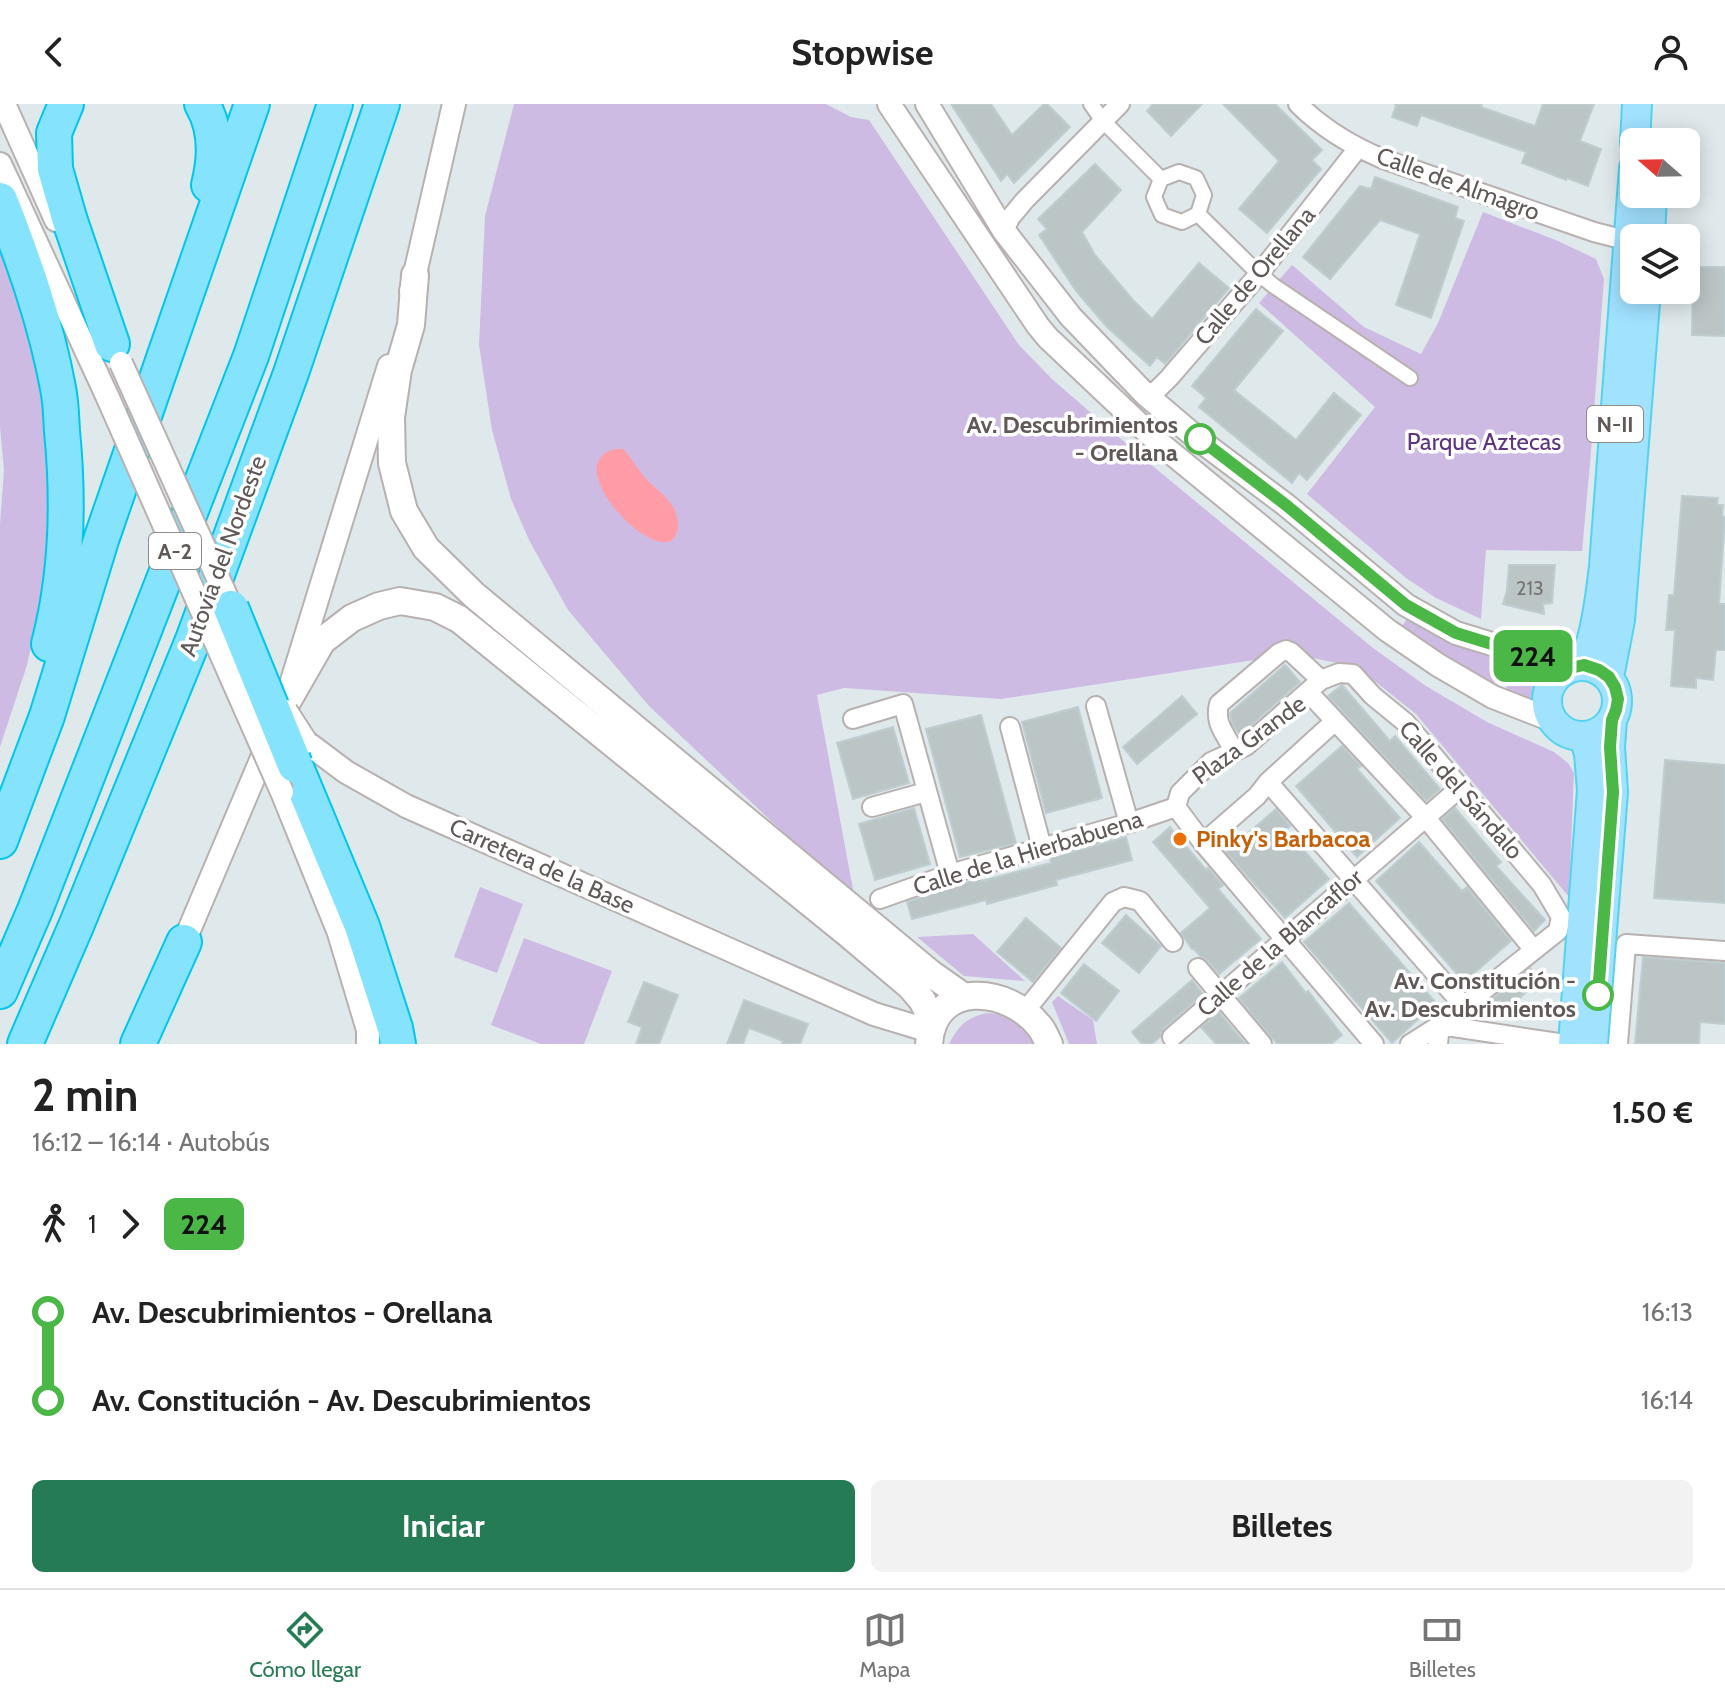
<!DOCTYPE html>
<html lang="es">
<head>
<meta charset="utf-8">
<style>
  :root { --surface:#fff; --page:#f2f2f2; --text:#222; --muted:#767676; --line:#e0e0e0; --accent:#257c54 }
  body { margin:0; font-family:Cabin,sans-serif; background:var(--page); color:var(--text); height:100vh; display:flex; flex-direction:column; font-size:30px; white-space:nowrap }
  * { box-sizing:border-box; margin:0 }
  p { font-size:26px; color:var(--muted) }
  .icon { flex:none; width:44px; height:44px; fill:none; stroke:currentColor; stroke-width:2; stroke-linecap:round; stroke-linejoin:round }
  .map { position:relative; height:940px; overflow:hidden }
  .side { display:flex; flex-direction:column; background:var(--surface); flex:1 }
  .side>* { flex:none }
  .badge { padding:0 16px; border-radius:12px; font-size:28px; line-height:52px }
  .needle { width:52px; rotate:290deg }
  .fabs { position:absolute; left:1620px; top:24px; display:grid; gap:16px }
  .fabs a { display:grid; place-items:center; width:80px; height:80px; border-radius:12px; background:var(--surface); box-shadow:0 4px 20px #0003; font-size:40px }
  .map>.badge { position:absolute; translate:-50% -50%; box-shadow:0 0 0 4px #fff }
  .legs { display:flex; align-items:center; gap:12px; height:88px; padding:0 32px; font-size:26px }
  .legs p { margin-inline-start:auto }
  .head { display:flex; align-items:center; justify-content:space-between; height:136px; padding:0 32px }
  h1 { font-size:44px; font-weight:700; line-height:60px }
  .button { display:flex; gap:16px; margin-top:auto; padding:16px 32px }
  .button a { flex:1; height:92px; border-radius:12px; background:var(--accent); color:#fff; font-size:32px; font-weight:700; line-height:92px; text-align:center }
  .button a+a { background:var(--page); color:var(--text) }
  ul { padding:0 32px; list-style:none }
  li { display:flex; align-items:center; gap:28px; height:88px; font-size:30px }
  li i { display:grid; place-items:center; width:12px; height:100%; margin:0 10px; background:currentColor }
  li i::after { content:''; width:20px; height:20px; margin:-10px; border:6px solid; border-radius:50%; background:var(--surface) }
  li p { margin-inline-start:auto }
  li:first-child i { background:linear-gradient(#0000 50%,currentColor 0) }
  li:last-child i { background:linear-gradient(currentColor 50%,#0000 0) }
  header { display:flex; justify-content:space-between; align-items:center; height:104px; padding:0 32px; background:var(--surface); font-size:36px; font-weight:700 }
  .tabs { display:flex; justify-content:space-around; align-items:center; height:112px; border-top:2px solid var(--line); background:var(--surface); font-size:22px; color:var(--muted) }
  .tabs a { display:grid; justify-items:center; gap:4px }
  .tabs .current { color:var(--accent) }
  .map>svg:first-child { display:block }
  .green { fill:#cebbe4 }
  .water { fill:#ff9ca5 }
  .building { fill:#bcc5c6; stroke:#becdd0; stroke-width:2 }
  .lines { fill:none; stroke-linecap:round; stroke-linejoin:round }
  .pedestrian-casing { stroke:#b8b1b0; stroke-width:18 }
  .minor-casing { stroke:#b8b1b0; stroke-width:22 }
  .tertiary-casing { stroke:#b8b1b0; stroke-width:26 }
  .secondary-casing { stroke:#b8b0af; stroke-width:30 }
  .primary-casing { stroke:#53d3f1; stroke-width:32 }
  .motorway-casing { stroke:#00c6eb; stroke-width:38 }
  .pedestrian { stroke:#fff; stroke-width:14 }
  .minor { stroke:#fff; stroke-width:18 }
  .tertiary { stroke:#fff; stroke-width:22 }
  .secondary { stroke:#fff; stroke-width:26 }
  .primary { stroke:#a1e2ff; stroke-width:28 }
  .motorway { stroke:#85e3fd; stroke-width:34 }
  .tertiary-bridge-casing { stroke:#b8b1b0; stroke-width:26; stroke-linecap:butt }
  .motorway-bridge-casing { stroke:#00c6eb; stroke-width:38; stroke-linecap:butt }
  .tertiary-bridge { stroke:#fff; stroke-width:22 }
  .motorway-bridge { stroke:#85e3fd; stroke-width:34 }
  .line-1-casing { stroke:#fff; stroke-width:18 }
  .line-1 { stroke:#4ab747; stroke-width:12 }
  .stop-1-dot { fill:#fff; stroke:#4ab747; stroke-width:4 }
  .food-dot { fill:#e8710a; stroke:#fff; stroke-width:3 }
  .labels { text-anchor:middle; stroke-width:7; stroke-linejoin:round; paint-order:stroke }
  .number-label { font-size:20px; fill:#787474 }
  .shield { fill:#fff; stroke:#908b8a; stroke-width:2 }
  .shield-label { font-size:22px; font-weight:bold; fill:#615958 }
  .street-label { font-size:24px; fill:#615958; stroke:#fff }
  .stop-label { font-size:24px; font-weight:bold; fill:#615958; stroke:#fff; text-anchor:end }
  .park-label { font-size:24px; fill:#5e3484; stroke:#fff }
  .food-label { font-size:24px; font-weight:bold; fill:#c56008; stroke:#fff; text-anchor:start }
</style>
</head>
<body>
<header><svg class="icon" aria-label="back" viewBox="0 0 24 24"><path d="M15 5l-7 7 7 7"/></svg>Stopwise<svg class="icon" aria-label="person" viewBox="0 0 24 24"><circle cx="12" cy="8" r="4"/><path d="M4 21q1-7 8-7t8 7"/></svg></header>
<div class="map">
<svg width="1725" height="940" viewBox="0 0 1725 940">
  <rect width="100%" height="100%" fill="#dfe9ec"/>
  <!-- green -->
  <path class="green" d="M514,0H826L851,13L869,16L1019,241L1052,275L1143,354L1373,544L1426,582L1487,618L1554,648L1568,659L1574,669L1569,793L1416,610L1357,563L1293,550L1001,595L844,584L817,591L855,796L649,602L568,506L530,438L511,395L492,326L479,241L485,112Z
    M1483,108L1558,137L1596,155L1604,175L1590,360L1582,447L1486,446L1481,515L1436,494L1406,474L1307,390L1375,303L1259,199L1292,161L1364,223L1421,250L1438,219Z
    M0,123L30,206L55,379L45,482L27,561L0,643V420L4,366L0,323Z
    M1407,515L1441,533L1506,553L1492,583L1399,526Z
    M1518,555L1550,565C1540,576 1535,587 1536,603L1504,589Z
    M480,783L523,800L497,869L454,853Z
    M973,830L1025,877L964,872L917,833Z
    M524,834L612,867L584,940H541L491,921Z
    M1058,892L1093,916L1097,940H1069L1052,898Z
    M987,909C1008,910 1023,922 1033,940H949C959,921 966,914 987,909Z"/>
  <!-- water -->
  <path class="water" d="M615,345H623C631,353 635,362 642,370C655,387 676,395 678,419C678,425 677,432 672,436C647,454 559,359 615,345Z"/>
  <!-- building -->
  <path class="building" d="M951,0H991L1012,31L1044,0H1047L1070,23L1014,79L1007,70L1001,77Z
    M1153,0H1202L1171,32L1147,7Z
    M1223,0H1275L1322,46L1312,56L1321,65L1267,129L1239,105L1279,57Z
    M1395,0H1482L1481,3L1535,22L1543,0H1594L1580,37L1601,45L1588,82L1567,74L1566,76L1522,59L1526,48L1421,11L1417,22L1392,13L1396,2Z
    M1095,60L1121,86L1082,128L1095,151L1133,196L1152,215L1199,159L1229,184L1165,260L1157,253L1150,262L1106,222L1076,187L1039,131L1047,125L1038,115Z
    M1375,73L1458,103L1455,114L1464,117L1431,214L1396,201L1420,130L1380,116L1330,175L1303,153L1360,82L1371,85Z
    M1693,163H1725V232L1692,231Z
    M1256,205L1283,227L1234,286L1296,336L1334,289L1361,311L1307,376L1299,369L1292,379L1199,303L1206,294L1192,282Z
    M1682,392L1718,394L1717,401H1723L1722,412L1725,413L1719,500H1725V546H1716L1713,576L1696,574V584L1671,582L1675,526H1666L1669,491H1674Z
    M1509,461H1555L1552,499L1543,500L1544,510L1503,500L1507,486Z
    M1285,561L1300,578L1240,631L1232,620L1230,609Z
    M1342,581L1390,637L1395,632L1440,685L1426,697L1328,592Z
    M1182,592L1197,610L1137,660L1123,643Z
    M1078,603L1102,694L1046,709L1022,618Z
    M981,611L1016,739L960,753L926,625Z
    M893,623L909,679L853,695L837,639Z
    M1342,642L1361,662L1357,665L1400,714L1357,753L1296,682Z
    M1665,656L1725,661V799L1654,794Z
    M914,704L930,760L875,776L859,720Z
    M1455,704L1501,758L1496,762L1545,816L1534,827L1442,715Z
    M1276,705L1290,722L1286,726L1329,775L1285,814L1226,748Z
    M1170,723L1206,766L1208,764L1223,781L1218,785L1261,835L1219,870L1207,856L1200,852L1193,844L1192,845L1181,829L1210,804L1153,738Z
    M1126,733L1132,756L1056,776L1057,781L987,800L986,796L912,815L907,798L981,774L982,777L1051,759L1050,754Z
    M1419,738L1462,787L1467,783L1511,837L1464,878L1376,777Z
    M1349,799L1436,899L1392,939L1304,838Z
    M1126,811L1161,842L1139,869L1102,839Z
    M1026,814L1061,844L1033,878L997,848Z
    M1643,853L1725,859V920L1700,918L1699,940H1635Z
    M1282,858L1306,889L1308,887L1342,931L1331,940H1277L1239,894Z
    M1084,860L1119,887L1096,917L1061,889Z
    M1530,864L1540,876L1498,913L1486,900Z
    M1192,876L1203,890L1164,924L1160,933L1152,940H1142L1132,928Z
    M644,878L678,891L659,940H636L642,923L628,918Z
    M744,896L808,920L800,940H782L783,937L749,924L743,940H727Z
    M1219,908L1232,924L1246,940H1216L1201,923Z"/>
  <g class="lines">
    <!-- pedestrian casing -->
    <g class="pedestrian-casing">
      <path id="pedestrian" d="M1091,0L1103,17L1161,75
        M1179,68L1196,74L1204,91L1198,110L1182,118L1162,111L1154,93L1161,75Z
        M1198,110L1259,170L1274,182L1410,274"/>
    </g>
    <!-- minor casing -->
    <g class="minor-casing">
      <path id="minor" d="M1298,0C1322,24 1352,42 1383,55L1594,128L1629,137
        M1004,127L1010,114L1025,96L1120,0
        M1145,290L1156,287L1169,274L1259,170L1358,44
        M1308,588L1426,714L1534,846
        M1096,602L1129,719
        M853,615L903,600L950,770
        M1010,623L1042,744
        M1234,648C1226,629 1214,621 1219,600L1279,549L1286,546L1291,548L1321,576
        M1268,678L1464,902
        M872,703L926,688
        M1203,739L1257,692L1268,678L1334,618
        M880,795L950,770L1129,719L1176,703
        M1198,864L1262,940
        M1025,907L1113,798L1124,793L1140,797L1173,838
        M1172,933L1461,683
        M1374,940L1203,739L1176,703L1180,689L1211,658L1246,642L1321,576L1339,569L1353,570L1373,592L1406,619L1542,781L1561,813L1558,827L1440,921L1410,940
        M1438,940L1440,921L1565,940
        M1618,940L1626,840L1725,847"/>
    </g>
    <!-- tertiary casing -->
    <g class="tertiary-casing">
      <path id="tertiary" d="M4,0L56,116
        M889,0L1038,222L1048,234L1158,338L1387,526L1438,561L1493,593L1552,616
        M927,0L1004,127L1071,213L1145,290L1198,335L1286,401L1406,501L1456,529L1570,564
        M0,60L108,294
        M411,187L454,0
        M292,577L389,262
        M306,638L346,668L406,702L874,910L930,927
        M282,688L339,829L368,926V940
        M181,851L184,838L270,635"/>
    </g>
    <!-- secondary casing -->
    <g class="secondary-casing">
      <path id="secondary" d="M415,171L411,221L398,266L391,313L392,359L404,407L426,444L474,491L930,869L964,893
        M283,605L322,537L352,514L379,502L400,497L435,503L459,515L846,828L910,882L922,896L933,918
        M929,940C934,875 1008,882 1040,923C1044,928 1046,934 1049,940"/>
    </g>
    <!-- primary casing -->
    <g class="primary-casing">
      <path id="primary" d="M1635,38L1637,0
        M1650,134L1652,90
        M1584,561C1596,528 1600,496 1604,462L1634,64
        M1547 597a35 35 0 1 1 70 0a35 35 0 1 1-70 0Z
        M1609,573L1620,516L1646,186
        M1573,940L1592,686L1589,650L1584,633
        M1593,940L1613,688L1610,643L1612,616"/>
    </g>
    <!-- motorway casing -->
    <g class="motorway-casing">
      <path id="motorway" d="M66,0L54,29L55,65L70,117L112,240
        M202,0C217,25 216,53 209,81
        M0,96C24,157 46,219 58,284C61,298 61,312 62,327C69,398 67,471 49,540
        M295,661L362,822L395,924L398,940
        M0,737L47,612L102,433L252,0
        M0,887L35,806L251,252L335,0
        M25,940L76,822L193,536L291,269L382,0
        M138,940L184,838"/>
    </g>
    <!-- pedestrian -->
    <use href="#pedestrian" class="pedestrian"/>
    <!-- minor -->
    <use href="#minor" class="minor"/>
    <!-- tertiary -->
    <use href="#tertiary" class="tertiary"/>
    <!-- secondary -->
    <use href="#secondary" class="secondary"/>
    <!-- primary -->
    <use href="#primary" class="primary"/>
    <!-- motorway -->
    <use href="#motorway" class="motorway"/>
    <!-- tertiary-bridge casing -->
    <g class="tertiary-bridge-casing">
      <path id="tertiary-bridge" d="M121,259L236,514
        M108,294L282,688
        M286,607L306,638"/>
    </g>
    <!-- motorway-bridge casing -->
    <g class="motorway-bridge-casing">
      <path id="motorway-bridge" d="M231,504L295,661"/>
    </g>
    <!-- tertiary-bridge -->
    <use href="#tertiary-bridge" class="tertiary-bridge"/>
    <!-- motorway-bridge -->
    <use href="#motorway-bridge" class="motorway-bridge"/>
  </g>
  <g class="lines">
    <!-- line-1 casing -->
    <g class="line-1-casing">
      <path id="line-1" d="M1200,335L1286,401L1406,501L1456,529L1570,564L1584,561L1599,566L1609,573L1615,583L1618,595L1616,606L1612,616L1610,643L1613,688L1598,891"/>
    </g>
    <!-- line-1 -->
    <use href="#line-1" class="line-1"/>
  </g>
  <!-- markers -->
  <g class="stop-1-dot">
    <circle cx="1200" cy="335" r="14"/>
    <circle cx="1598" cy="891" r="14"/>
  </g>
  <circle class="food-dot" cx="1180" cy="735" r="8"/>
  <g class="labels">
    <!-- number labels -->
    <g class="number-label">
      <text x="1530" y="491">213</text>
    </g>
    <!-- shield labels -->
    <g class="shield">
      <rect x="1587" y="302" width="56" height="36" rx="6"/>
      <rect x="149" y="429" width="52" height="36" rx="6"/>
    </g>
    <g class="shield-label">
      <text x="1615" y="328">N-II</text>
      <text x="175" y="455">A-2</text>
    </g>
    <!-- street labels -->
    <g class="street-label">
      <text transform="translate(1458 80) rotate(20)" y="8">Calle de Almagro</text>
      <text transform="translate(1255 172) rotate(-50)" y="8">Calle de Orellana</text>
      <text transform="translate(223 452) rotate(-70)" y="8">Autovía del Nordeste</text>
      <text transform="translate(1249 636) rotate(-36)" y="8">Plaza Grande</text>
      <text transform="translate(1461 686) rotate(49)" y="8">Calle del Sándalo</text>
      <text transform="translate(1028 749) rotate(-17)" y="8">Calle de la Hierbabuena</text>
      <text transform="translate(542 762) rotate(24)" y="8">Carretera de la Base</text>
      <text transform="translate(1280 839) rotate(-41)" y="8">Calle de la Blancaflor</text>
    </g>
    <!-- stop labels -->
    <g class="stop-label">
      <text x="1178" y="329">Av. Descubrimientos<tspan x="1178" dy="28">- Orellana</tspan></text>
      <text x="1576" y="885">Av. Constitución -<tspan x="1576" dy="28">Av. Descubrimientos</tspan></text>
    </g>
    <!-- park labels -->
    <g class="park-label">
      <text x="1484" y="346">Parque Aztecas</text>
    </g>
    <!-- food labels -->
    <g class="food-label">
      <text x="1196" y="743">Pinky's Barbacoa</text>
    </g>
  </g>
</svg>
<div class="fabs">
<a><svg class="needle" viewBox="-14 -14 28 28"><path d="M0-13l5 13h-10z" fill="#e53935"/><path d="M0 13l5-13h-10z" fill="#767676"/></svg></a>
<a><svg class="icon" aria-label="layers" viewBox="0 0 24 24"><path d="M12 4l9 5-9 5-9-5zM3 14l9 5 9-5"/></svg></a>
</div>
<b class="badge" style="left:1533px;top:552px;background:#4ab747;color:#111">224</b>
</div>
<section class="side">
<div class="head"><div><h1>2 min</h1><p>16:12 – 16:14 · Autobús</p></div><b>1.50 €</b></div>
<div class="legs"><svg class="icon" aria-label="walk" viewBox="0 0 24 24"><circle cx="13" cy="4" r="2"/><path d="M13 8l-2 6 4 7M11 14l-3 7M7 12l3-4h3l4 4"/></svg>1<svg class="icon" aria-label="forward" viewBox="0 0 24 24"><path d="M9 5l7 7-7 7"/></svg><b class="badge" style="background:#4ab747;color:#111">224</b></div>
<ul>
<li><i style="color:#4ab747"></i><b>Av. Descubrimientos - Orellana</b><p>16:13</p></li>
<li><i style="color:#4ab747"></i><b>Av. Constitución - Av. Descubrimientos</b><p>16:14</p></li>
</ul>
<div class="button"><a>Iniciar</a><a>Billetes</a></div>
</section>
<nav class="tabs">
<a class="current"><svg class="icon" aria-label="directions" viewBox="0 0 24 24"><path d="M12 3l9 9-9 9-9-9zM9 14v-3h6M13 9l2 2-2 2"/></svg>Cómo llegar</a>
<a><svg class="icon" aria-label="map" viewBox="0 0 24 24"><path d="M3 6l6-2 6 2 6-2v14l-6 2-6-2-6 2zM9 4v14M15 6v14"/></svg>Mapa</a>
<a><svg class="icon" aria-label="tickets" viewBox="0 0 24 24"><path d="M3 7h18v10H3zM15 7v10"/></svg>Billetes</a>
</nav>
</body>
</html>
